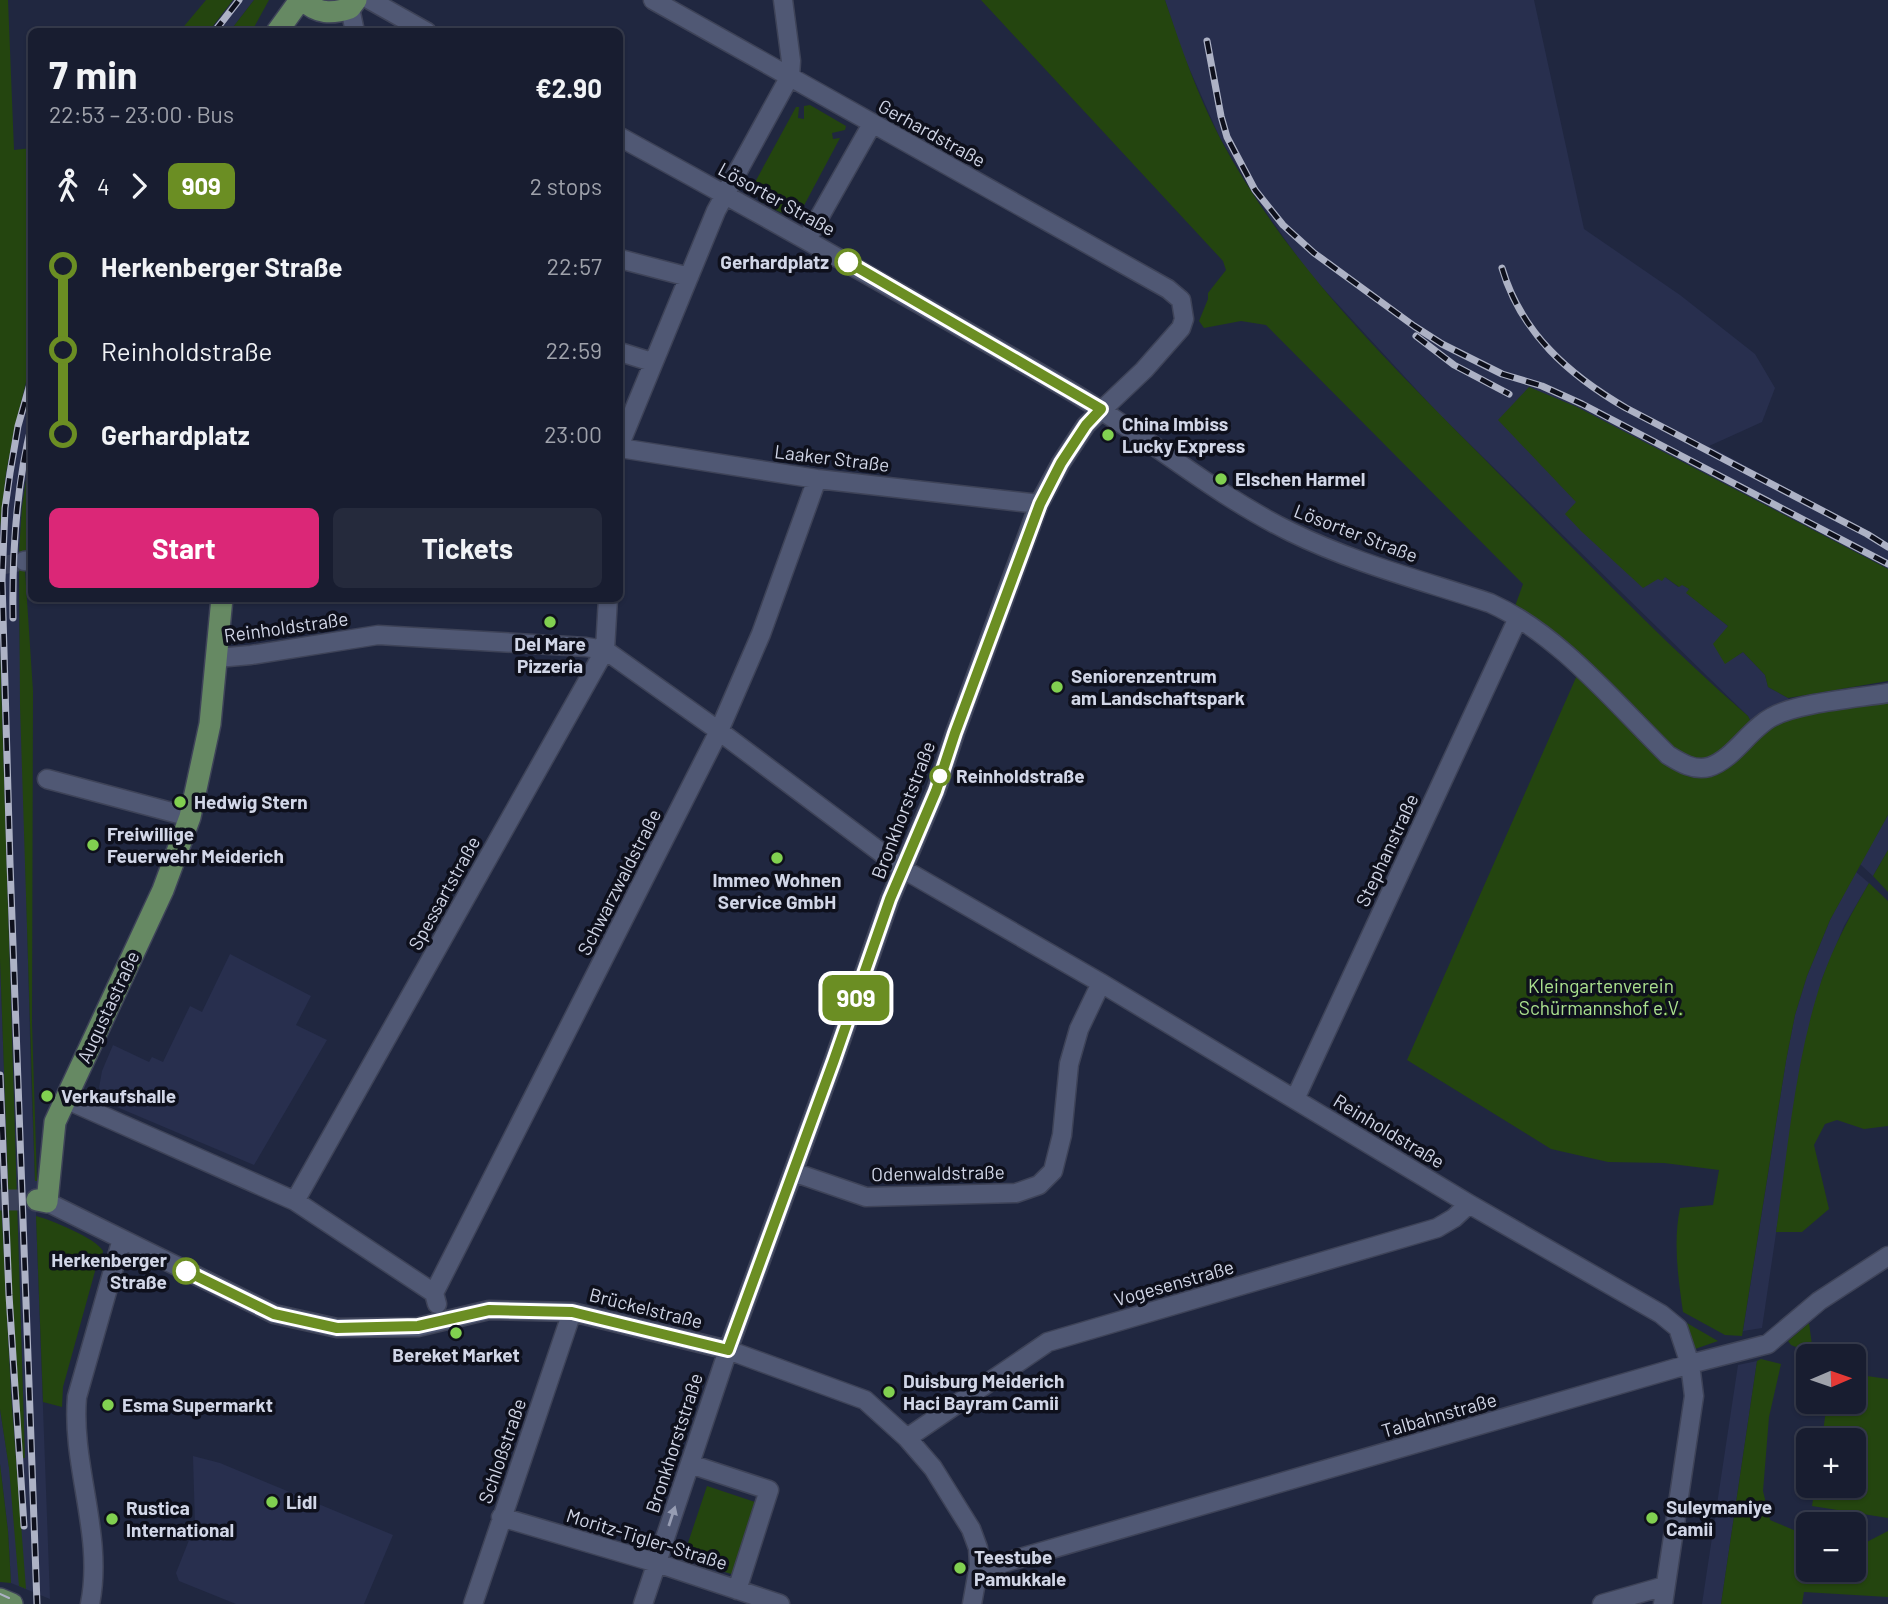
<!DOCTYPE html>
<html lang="en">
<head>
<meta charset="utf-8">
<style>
  :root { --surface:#181d30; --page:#252a3c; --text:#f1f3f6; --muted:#9fa2ab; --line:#363b4c; --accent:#db2777 }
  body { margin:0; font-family:Barlow,sans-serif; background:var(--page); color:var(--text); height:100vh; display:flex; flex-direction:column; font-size:26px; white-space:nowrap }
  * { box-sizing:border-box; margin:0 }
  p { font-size:23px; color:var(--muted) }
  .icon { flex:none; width:38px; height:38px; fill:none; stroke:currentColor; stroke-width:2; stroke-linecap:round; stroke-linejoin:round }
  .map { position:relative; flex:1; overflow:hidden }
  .side { position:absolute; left:28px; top:28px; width:595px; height:574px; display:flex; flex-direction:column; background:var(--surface); border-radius:10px; box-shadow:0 2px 5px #0004,0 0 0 2px var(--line) }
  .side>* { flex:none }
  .badge { padding:0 14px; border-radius:10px; font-size:24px; line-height:46px }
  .needle { width:46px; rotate:88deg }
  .buttons { position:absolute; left:1796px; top:1344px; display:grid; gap:14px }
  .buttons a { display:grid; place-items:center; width:70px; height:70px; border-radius:10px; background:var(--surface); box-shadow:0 2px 5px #0004,0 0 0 2px var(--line); font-size:35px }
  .map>.badge { position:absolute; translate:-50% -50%; box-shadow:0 0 0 4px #fff }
  .legs { display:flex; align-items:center; gap:10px; height:77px; padding:0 21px; font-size:23px }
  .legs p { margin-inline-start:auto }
  .summary { display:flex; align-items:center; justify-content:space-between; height:119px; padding:0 21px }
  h1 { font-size:38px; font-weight:700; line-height:52px }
  .button { display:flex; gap:14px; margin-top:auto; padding:14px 21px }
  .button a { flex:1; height:80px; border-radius:10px; background:var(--accent); color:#fff; font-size:28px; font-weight:700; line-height:80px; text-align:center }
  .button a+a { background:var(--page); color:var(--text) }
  ul { padding:0 21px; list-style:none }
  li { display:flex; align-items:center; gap:24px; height:84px; font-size:26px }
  li i { display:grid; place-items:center; width:10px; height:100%; margin:0 9px; background:currentColor }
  li i::after { content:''; width:18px; height:18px; margin:-9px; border:5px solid; border-radius:50%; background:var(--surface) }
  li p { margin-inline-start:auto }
  li:first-child i { background:linear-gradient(#0000 50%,currentColor 0) }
  li:last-child i { background:linear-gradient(currentColor 50%,#0000 0) }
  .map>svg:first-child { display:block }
  .built { fill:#282f4e }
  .green { fill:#24450f }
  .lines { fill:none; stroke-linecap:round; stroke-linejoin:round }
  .minor-tunnel { stroke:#3b4159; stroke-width:18; stroke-dasharray:18 9; stroke-linecap:butt }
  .major-tunnel { stroke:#3b4159; stroke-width:21; stroke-dasharray:21 10; stroke-linecap:butt }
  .minor-casing { stroke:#3e4358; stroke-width:21 }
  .major-casing { stroke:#3e4358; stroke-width:24 }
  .minor { stroke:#505874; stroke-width:18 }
  .major { stroke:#668963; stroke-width:21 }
  .tram { stroke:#adb2c5; stroke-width:2 }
  .rail-casing { stroke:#adb2c5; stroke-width:7 }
  .rail { stroke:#0e101c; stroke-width:4.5; stroke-dasharray:13; stroke-linecap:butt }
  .oneway { fill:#979db3 }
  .line-1-casing { stroke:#fff; stroke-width:16 }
  .line-1 { stroke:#6b8e23; stroke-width:10 }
  .stop-1-dot { fill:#fff; stroke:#6b8e23; stroke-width:3.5 }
  .poi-dot { fill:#81d050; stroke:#0e101c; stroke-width:2.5 }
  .labels { text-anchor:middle; stroke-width:7; stroke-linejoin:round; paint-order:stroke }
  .street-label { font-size:19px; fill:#d1d6e7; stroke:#0e101c }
  .stop-label { font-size:19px; font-weight:bold; fill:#d1d6e7; stroke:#0e101c; text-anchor:end }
  .poi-label { font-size:19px; font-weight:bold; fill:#d1d6e7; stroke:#0e101c; text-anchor:start }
  .park-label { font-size:19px; fill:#abe18f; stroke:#0e101c }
</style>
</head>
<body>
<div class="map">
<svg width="1888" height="1604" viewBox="0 0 1888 1604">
  <rect width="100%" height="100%" fill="#202740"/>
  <!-- built -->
  <path class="built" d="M233,0H254L230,31L209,32Z
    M1165,0H1534L1584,229L1680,295L1755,354L1775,388L1762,422L1709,446L1888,543V569L1677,459L1665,577L1678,587L1682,584L1689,589L1687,593L1728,626L1725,663L1743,652L1765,675L1768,687L1788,698L1790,703L1752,724L1748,716L1439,414L1308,272L1266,212L1220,138L1182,52Z
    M31,362V446L22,507L18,580L31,1076L35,1180L37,1181L36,1217L50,1599L11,1583L8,1531L0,1464V1409L9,1467L18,1466L11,1394L0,1182V959L12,1293L22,1458H25L0,649V529L6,473L15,427Z
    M1888,815V850L1873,876L1860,864Z
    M1856,872L1869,883L1844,926L1822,979L1801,1064L1762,1328L1743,1331L1786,1061L1795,1015L1807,976L1830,920Z
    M230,954L311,996L296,1025L327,1040L254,1165L105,1102L99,1088L102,1071L113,1045L149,1062L152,1057L163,1062L190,1006L202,1012Z
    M1757,1361L1721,1604H1702L1738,1365Z
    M193,1456L220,1463L393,1535L364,1604H236L179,1581L176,1573L195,1525Z"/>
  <!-- green -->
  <path class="green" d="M0,0H8L14,150L31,148V362L15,427L6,473L0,529Z
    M206,0H233L209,31H180Z
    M254,0H269L252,31H230Z
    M981,0H1165C1181,47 1197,94 1220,138C1291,273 1406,379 1512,487C1590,565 1665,644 1748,716L1752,724L1722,754L1708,761L1684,758L1514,609L1523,584L1266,325L1241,321L1204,328L1199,321L1208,299V293L1226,270L1223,261Z
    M810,105L846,126L845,130L832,133L833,139L840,138L800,213L796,211L789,216L771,208L772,205L766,201L763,203L760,201L761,198L756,196L759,190L753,187L754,184L796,107H799L798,118L804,119V106Z
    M1529,387L1577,407L1888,569V681L1788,698L1768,687L1765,675L1743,652L1725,664L1713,644L1728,626L1686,593L1689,589L1682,585L1679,587L1665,577L1662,581L1658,579L1643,588L1581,531L1565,514L1576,502L1498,420Z
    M31,446V549L19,552L22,507Z
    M24,555L33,691L32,1023L37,1181H35L20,705L19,556Z
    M0,649L25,1458H22L12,1293L0,959Z
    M1578,673C1597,692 1672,773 1691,777C1721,783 1739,747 1760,733C1796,708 1846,707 1888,699V815L1830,920L1807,976L1795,1015L1786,1061L1742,1336L1725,1335L1683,1312C1678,1277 1673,1242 1680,1208L1713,1205L1719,1170L1664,1163L1608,1162L1551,1149L1407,1060Z
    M1888,850V892L1873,876Z
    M1869,883L1888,901V1126L1864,1129L1837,1120L1825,1124L1814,1145L1829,1209L1802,1232H1776C1788,1148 1795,1060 1822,979C1834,945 1851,914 1869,883Z
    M0,1182L11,1394L26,1589L19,1586L9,1468L0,1409Z
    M36,1216C51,1220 96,1238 103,1251L101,1264H97L63,1387L62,1407L43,1402Z
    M1680,1319L1718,1341L1695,1349Z
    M1809,1323L1812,1345L1819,1356L1791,1345L1788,1341Z
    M1761,1359L1781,1364L1769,1417L1763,1491L1770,1520L1808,1536V1570H1853V1547H1857L1888,1531V1597L1804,1592L1802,1604H1721L1757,1361Z
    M1853,1374L1888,1379V1518L1812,1506L1815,1486H1853V1440H1822L1827,1402H1853Z
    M0,1464L8,1531L11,1583L0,1582Z
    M707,1486L758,1503L734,1575L683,1558Z"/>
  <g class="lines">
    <!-- minor-tunnel -->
    <path class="minor-tunnel" d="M0,566L24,561"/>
    <!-- major-tunnel -->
    <path class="major-tunnel" d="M0,1200H37"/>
    <!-- minor casing -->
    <g class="minor-casing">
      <path id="minor" d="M370,0L427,32
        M350,8L355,32
        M620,137C770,219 919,303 1067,389C1143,433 1211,493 1291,532C1354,563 1424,581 1490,603C1559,634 1615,703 1668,755C1681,763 1694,771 1709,767C1734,759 1749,729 1772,717C1796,703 1858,698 1888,693
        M807,239L872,124
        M620,259L689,277
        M620,352L652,362
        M620,444L716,211L790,76L791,61L783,0
        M620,448L817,479L1039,504
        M24,561L32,560
        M217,658L251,655L378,635L586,647L605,650L719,731L903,869L1101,983L1469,1204L1661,1314L1678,1328L1690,1364L1694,1396L1663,1604
        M47,779L190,817
        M65,1099L295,1201L434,1293L437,1304
        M1295,1099L1518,618
        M793,1172L866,1197L1016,1193L1039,1185L1053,1171L1062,1135L1069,1064L1079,1029L1101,983
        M295,1201L605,650L608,598
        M47,1202L274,1314L337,1328L418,1327L489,1310L572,1312L728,1350L865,1400L907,1438L933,1468L971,1529L978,1548L979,1565L972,1604
        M434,1293L719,731L761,634L817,479
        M907,1438L1048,1342L1437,1228L1454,1218L1469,1204
        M690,1464L769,1490L737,1590
        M501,1517L657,1563L780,1604
        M979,1565L1003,1563L1690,1364L1768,1344L1819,1301L1888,1256
        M90,1604C104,1535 71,1466 77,1397L122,1239
        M473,1604L572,1312
        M643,1604L728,1350L834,1060L890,899L936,791L955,733L1039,504L1061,463L1086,425L1144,370L1181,328L1184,319L1181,300L1168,289L653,0
        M1602,1604L1665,1586"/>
    </g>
    <!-- major casing -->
    <g class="major-casing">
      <path id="major" d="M303,0C317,14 332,14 350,8L356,0
        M277,32L300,0
        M37,1200L47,1202L55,1122L163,890L190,817L210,724L222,598
        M0,1599L12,1604"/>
    </g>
    <!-- minor -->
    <use href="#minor" class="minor"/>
    <!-- major -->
    <use href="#major" class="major"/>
    <!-- tram -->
    <path class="tram" d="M0,1594L9,1598"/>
    <!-- rail casing -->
    <g class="rail-casing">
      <path id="rail" d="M214,32L239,0
        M1207,41L1221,116L1227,137L1255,190L1283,225L1314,253L1414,326L1442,344L1502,374L1542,386L1582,404L1888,564
        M1502,268C1521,333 1569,375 1626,408L1867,534L1888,547
        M1416,336L1454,365L1509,394
        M32,377L18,426L10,473L5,508L2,580L10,863L37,1604
        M13,618C12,552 16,486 32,423
        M0,1075L9,1295L24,1526"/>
    </g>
    <!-- rail -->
    <use href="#rail" class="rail"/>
  </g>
  <!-- one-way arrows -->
  <defs><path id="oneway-solid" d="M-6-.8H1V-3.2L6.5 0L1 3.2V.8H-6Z" transform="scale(1.75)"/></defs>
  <use class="oneway" href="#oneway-solid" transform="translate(672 1516) rotate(-72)"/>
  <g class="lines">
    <!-- line-1 casing -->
    <g class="line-1-casing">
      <path id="line-1" d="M186,1271L274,1314L337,1328L418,1326L489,1310L572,1312L728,1350L834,1060L890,899L936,791L955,733L1040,504L1061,463L1086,425L1101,409L848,262"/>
    </g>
    <!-- line-1 -->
    <use href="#line-1" class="line-1"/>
  </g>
  <!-- markers -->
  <g class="stop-1-dot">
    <circle cx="848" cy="262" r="12"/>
    <circle cx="940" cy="776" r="9"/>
    <circle cx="186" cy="1271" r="12"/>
  </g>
  <g class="poi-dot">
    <circle cx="1108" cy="435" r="7"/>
    <circle cx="1221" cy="479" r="7"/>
    <circle cx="550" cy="622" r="7"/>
    <circle cx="1057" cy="687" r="7"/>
    <circle cx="180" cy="802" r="7"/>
    <circle cx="93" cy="845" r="7"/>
    <circle cx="777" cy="858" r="7"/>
    <circle cx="47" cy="1096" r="7"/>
    <circle cx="456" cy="1333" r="7"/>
    <circle cx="889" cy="1392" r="7"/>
    <circle cx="108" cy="1405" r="7"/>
    <circle cx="272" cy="1502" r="7"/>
    <circle cx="1652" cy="1518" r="7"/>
    <circle cx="112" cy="1519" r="7"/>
    <circle cx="960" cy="1568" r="7"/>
  </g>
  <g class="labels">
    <!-- street labels -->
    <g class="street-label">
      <text transform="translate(932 133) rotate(29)" y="7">Gerhardstraße</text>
      <text transform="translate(777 199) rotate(29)" y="7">Lösorter Straße</text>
      <text transform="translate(832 458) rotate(7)" y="7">Laaker Straße</text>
      <text transform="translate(1356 533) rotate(21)" y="7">Lösorter Straße</text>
      <text transform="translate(286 627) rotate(-8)" y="7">Reinholdstraße</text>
      <text transform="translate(903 810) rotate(-69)" y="7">Bronkhorststraße</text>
      <text transform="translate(1387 850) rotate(-65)" y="7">Stephanstraße</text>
      <text transform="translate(619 882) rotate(-63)" y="7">Schwarzwaldstraße</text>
      <text transform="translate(444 893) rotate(-61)" y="7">Spessartstraße</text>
      <text transform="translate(108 1007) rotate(-65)" y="7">Augustastraße</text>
      <text transform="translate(1389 1131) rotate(31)" y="7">Reinholdstraße</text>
      <text transform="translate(938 1173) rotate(-1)" y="7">Odenwaldstraße</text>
      <text transform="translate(1174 1283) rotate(-16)" y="7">Vogesenstraße</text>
      <text transform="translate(646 1308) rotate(14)" y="7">Brückelstraße</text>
      <text transform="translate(1439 1415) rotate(-16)" y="7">Talbahnstraße</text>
      <text transform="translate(674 1443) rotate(-72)" y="7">Bronkhorststraße</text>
      <text transform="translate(502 1451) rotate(-71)" y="7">Schloßstraße</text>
      <text transform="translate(647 1539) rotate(17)" y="7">Moritz-Tigler-Straße</text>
    </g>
    <!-- stop labels -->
    <g class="stop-label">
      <text x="829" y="269">Gerhardplatz</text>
      <text x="956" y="783" text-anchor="start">Reinholdstraße</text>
      <text x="167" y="1267">Herkenberger<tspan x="167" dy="22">Straße</tspan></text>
    </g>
    <!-- poi labels -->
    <g class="poi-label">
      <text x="1122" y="431">China Imbiss<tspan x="1122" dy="22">Lucky Express</tspan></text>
      <text x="1235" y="486">Elschen Harmel</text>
      <text x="550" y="651" text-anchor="middle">Del Mare<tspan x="550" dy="22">Pizzeria</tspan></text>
      <text x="1071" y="683">Seniorenzentrum<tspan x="1071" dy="22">am Landschaftspark</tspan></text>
      <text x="194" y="809">Hedwig Stern</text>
      <text x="107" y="841">Freiwillige<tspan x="107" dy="22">Feuerwehr Meiderich</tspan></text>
      <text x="777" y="887" text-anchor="middle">Immeo Wohnen<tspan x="777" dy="22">Service GmbH</tspan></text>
      <text x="61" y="1103">Verkaufshalle</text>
      <text x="456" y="1362" text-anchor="middle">Bereket Market</text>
      <text x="903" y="1388">Duisburg Meiderich<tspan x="903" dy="22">Haci Bayram Camii</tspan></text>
      <text x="122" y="1412">Esma Supermarkt</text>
      <text x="286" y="1509">Lidl</text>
      <text x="1666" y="1514">Suleymaniye<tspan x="1666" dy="22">Camii</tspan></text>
      <text x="126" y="1515">Rustica<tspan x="126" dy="22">International</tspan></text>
      <text x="974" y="1564">Teestube<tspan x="974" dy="22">Pamukkale</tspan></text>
    </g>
    <!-- park labels -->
    <g class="park-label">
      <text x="1601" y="993">Kleingartenverein<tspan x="1601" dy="22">Schürmannshof e.V.</tspan></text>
    </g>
  </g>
</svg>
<div class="buttons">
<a><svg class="needle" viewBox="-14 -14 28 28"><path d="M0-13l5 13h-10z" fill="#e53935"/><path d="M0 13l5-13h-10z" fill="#9fa2ab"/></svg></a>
<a>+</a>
<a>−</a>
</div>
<b class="badge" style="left:856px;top:998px;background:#6b8e23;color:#fff">909</b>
<section class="side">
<div class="summary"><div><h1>7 min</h1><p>22:53 – 23:00 · Bus</p></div><b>€2.90</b></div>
<div class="legs"><svg class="icon" aria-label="walk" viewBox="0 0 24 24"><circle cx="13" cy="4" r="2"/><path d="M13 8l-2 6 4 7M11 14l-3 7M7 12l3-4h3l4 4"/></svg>4<svg class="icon" aria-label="forward" viewBox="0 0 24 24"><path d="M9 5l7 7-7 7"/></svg><b class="badge" style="background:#6b8e23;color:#fff">909</b><p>2 stops</p></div>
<ul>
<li><i style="color:#6b8e23"></i><b>Herkenberger Straße</b><p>22:57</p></li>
<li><i style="color:#6b8e23"></i><span>Reinholdstraße</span><p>22:59</p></li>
<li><i style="color:#6b8e23"></i><b>Gerhardplatz</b><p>23:00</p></li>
</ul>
<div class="button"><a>Start</a><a>Tickets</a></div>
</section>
</div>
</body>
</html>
